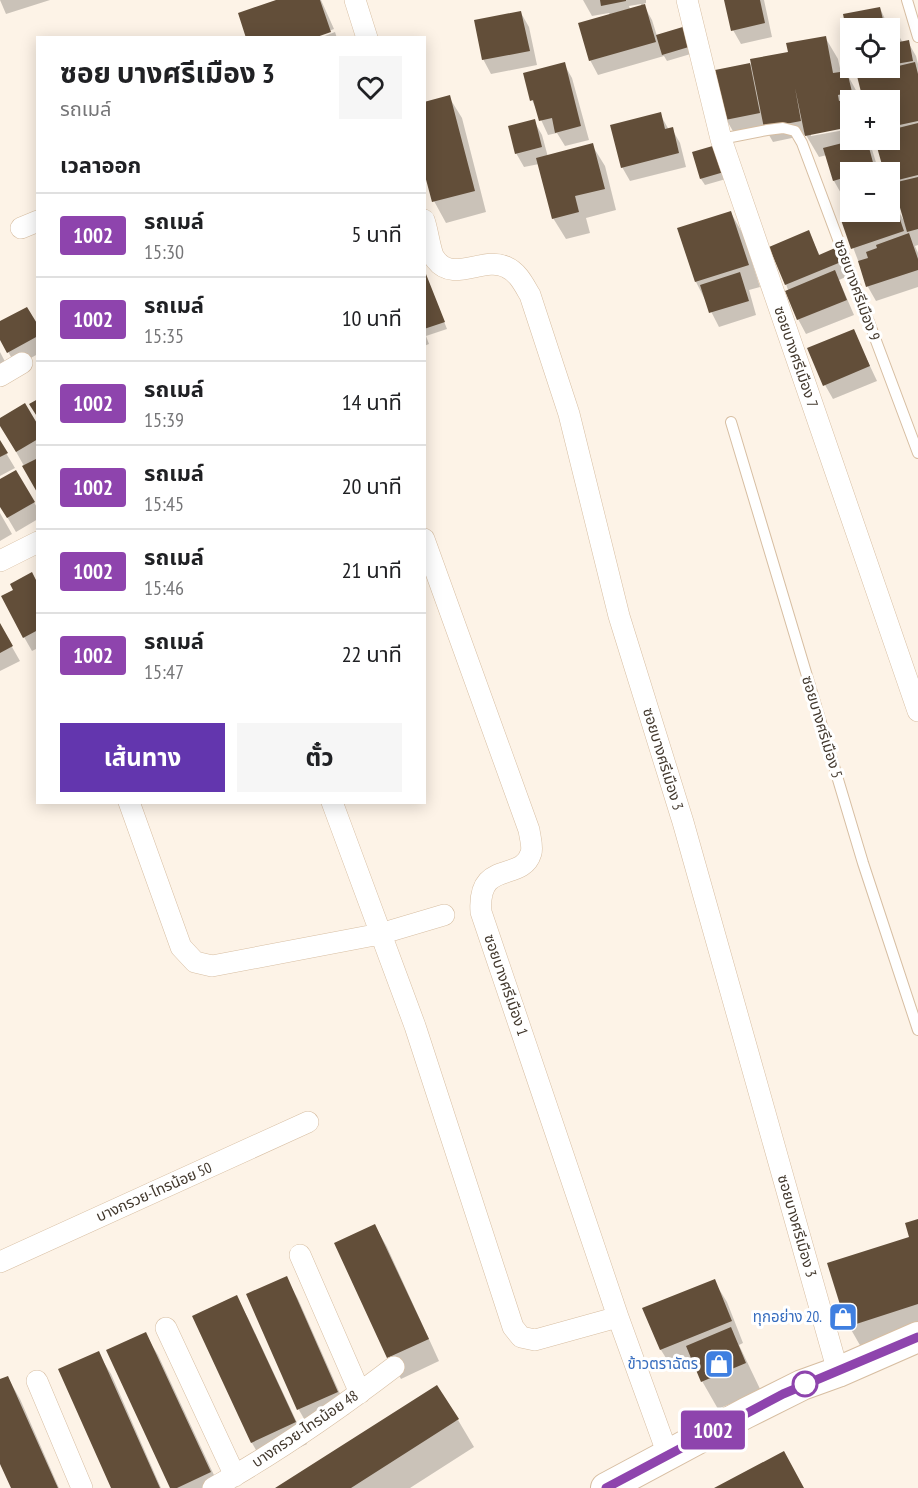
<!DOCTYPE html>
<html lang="th">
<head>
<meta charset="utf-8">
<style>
  :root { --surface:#fff; --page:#f6f6f6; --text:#202124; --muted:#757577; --line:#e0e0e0; --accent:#6336ae }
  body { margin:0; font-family:"PT Sans Narrow","Noto Sans Thai",sans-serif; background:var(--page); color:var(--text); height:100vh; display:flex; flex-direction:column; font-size:22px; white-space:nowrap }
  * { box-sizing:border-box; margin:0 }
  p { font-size:20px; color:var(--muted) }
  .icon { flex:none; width:33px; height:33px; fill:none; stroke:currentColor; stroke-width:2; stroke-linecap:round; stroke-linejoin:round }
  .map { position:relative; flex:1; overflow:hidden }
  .side { position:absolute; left:36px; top:36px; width:390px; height:768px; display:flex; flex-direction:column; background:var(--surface); border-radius:0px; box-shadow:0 3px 15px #0003 }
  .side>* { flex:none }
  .badge { padding:0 12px; border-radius:4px; font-size:21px; line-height:39px }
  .buttons { position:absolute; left:840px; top:18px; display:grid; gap:12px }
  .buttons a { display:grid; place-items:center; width:60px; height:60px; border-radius:0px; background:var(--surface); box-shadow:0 3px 15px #0003; font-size:30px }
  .map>.badge { position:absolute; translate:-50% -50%; box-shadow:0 0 0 3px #fff }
  h2 { padding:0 24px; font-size:22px; line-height:54px }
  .round { display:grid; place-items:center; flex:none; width:63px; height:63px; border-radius:0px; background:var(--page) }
  .overview { display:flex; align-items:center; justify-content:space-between; height:102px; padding:0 24px }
  h1 { font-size:28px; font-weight:700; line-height:45px }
  .button { display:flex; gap:12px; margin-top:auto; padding:12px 24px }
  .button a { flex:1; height:69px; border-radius:0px; background:var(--accent); color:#fff; font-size:24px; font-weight:700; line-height:69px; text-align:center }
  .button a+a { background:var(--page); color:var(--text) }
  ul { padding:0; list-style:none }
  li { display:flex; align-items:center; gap:18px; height:84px; padding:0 24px; border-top:2px solid var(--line) }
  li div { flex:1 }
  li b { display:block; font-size:22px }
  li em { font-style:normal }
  li .badge { min-width:66px; font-weight:700; text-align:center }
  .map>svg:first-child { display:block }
  .shadow { fill:#0003; fill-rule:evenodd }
  .building { fill:#624e39 }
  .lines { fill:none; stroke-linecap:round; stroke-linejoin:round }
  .lane-casing { stroke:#d7bea2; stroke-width:12 }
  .street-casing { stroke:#d7bea2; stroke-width:22 }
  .secondary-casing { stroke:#d7bea2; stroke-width:32 }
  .lane { stroke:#fff; stroke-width:10 }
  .street { stroke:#fff; stroke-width:21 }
  .secondary { stroke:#fff; stroke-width:30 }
  .line-casing { stroke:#fff; stroke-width:14 }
  .line { stroke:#8e44ad; stroke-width:9 }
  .stop-dot { fill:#fff; stroke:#8e44ad; stroke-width:3 }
  .labels { text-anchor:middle; stroke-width:6; stroke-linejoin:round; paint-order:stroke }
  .street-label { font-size:15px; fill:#42382d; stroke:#fff }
  .shop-label { font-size:15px; fill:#366cbe; stroke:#fff; text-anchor:end }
</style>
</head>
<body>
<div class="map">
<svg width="918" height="1488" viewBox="0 0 918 1488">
  <rect width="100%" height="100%" fill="#fdf3e7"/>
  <!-- shadow -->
  <path class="shadow" d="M0,0H50L6,14Z
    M281,0H321L334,29L310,38Z
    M583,0H646V3L643,4L652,20L657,36L685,28L694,53L667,61L664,56L598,75L590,60L610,15L609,13L592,16ZM641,4V6L630,9L629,6Z
    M726,0H764L772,37L741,44L733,30Z
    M880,8L889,28H850V42L845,15Z
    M521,13L529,27L537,65L491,74L483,59Z
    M895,29L903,43L908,42L916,56L918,64V245L915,246L918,253V287L876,301L868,287L842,218L860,212H890V202L893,201L904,221L897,197L890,184V172H886L876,140H890V100H864L856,68H890V30Z
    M335,32L337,38H319Z
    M825,37L838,59L841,73L846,72L858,94L860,100H850V126L811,133V136L850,129V140H869L879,172H850V193L842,195L834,181L827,155L819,157L806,135L773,142L765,128L734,133L726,119L716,71L753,64L787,54Z
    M564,64L572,78L589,140L565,146L557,133L548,135L532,100Z
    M449,97L462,118L486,212L446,223L434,201Z
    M660,114L669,130L672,129L680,143L686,167L630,181L622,167Z
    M534,121L542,135L548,157L592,145L605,166L616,210L586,218L590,233L566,239L553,218L539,164L524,167L516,153Z
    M716,147L726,179L705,185L701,179Z
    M731,213L743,234L760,287L749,290L756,315L719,327L696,282L679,229Z
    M808,232L820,256L835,250L843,264L848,276L839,280L854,315L806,334L798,319L786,284Z
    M425,273L447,329L426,336L429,344L424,346Z
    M0,323L38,327V354L16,366L0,337Z
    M853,330L877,381L833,399L825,385Z
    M0,352L12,375L0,381Z
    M0,419L38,428V491L0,423Z
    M0,443L15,468L0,476Z
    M16,472L38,509V519L16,532L0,505V481Z
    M0,513L12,534L0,541Z
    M38,586V648L32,651L24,637Z
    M0,626L20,661L0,671Z
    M918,1220V1337L865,1354L849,1326L911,1238Z
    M375,1226L387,1247L439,1361L401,1379L389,1357L336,1244Z
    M286,1278L298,1299L349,1414L311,1431L299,1410L248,1295Z
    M714,1281L727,1302L743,1343L739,1345L761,1391L718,1409L702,1381L694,1363L674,1371L661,1350L644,1309Z
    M236,1297L248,1318L307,1444L264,1464L252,1443L194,1317Z
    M145,1334L158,1355L220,1488H172Z
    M98,1353L111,1374L161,1488H113Z
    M8,1378L20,1399L59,1488H12L0,1460V1381Z
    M458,1420L474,1447L410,1488H278Z"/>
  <!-- building -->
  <path class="building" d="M276,0H320L331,32L314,38H246L238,13Z
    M600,0H626V1L601,6Z
    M724,0H760L765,23L731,31Z
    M645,4L656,42L589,61L578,23Z
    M880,7L885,28H850L849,44L843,14Z
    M521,11L530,51L482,60L474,20Z
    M686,26L692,46L662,55L656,35Z
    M896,27L899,42L909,40L913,61L890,65V28Z
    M826,36L833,73L847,71L852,92L838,95L839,101L854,98V100H850V127L805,136L795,88L801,121L764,128L750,59L788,52L786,43Z
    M565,62L581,126L555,133L552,118L539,121L533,100L530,101L523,73Z
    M915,62L918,74V121L890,127V100H863L857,76Z
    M750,63L760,113L725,120L715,70Z
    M854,68H874V69L855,72Z
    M450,95L475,191L432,202L424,172V102Z
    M661,112L665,129L673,127L679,153L621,168L610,125Z
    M535,119L542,147L515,154L508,126Z
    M918,123V175L890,182V172H884L875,140H890V130Z
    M854,140H867L875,170L864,172H850V176L833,181L823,148Z
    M593,143L605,189L575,196L579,212L552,219L536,158Z
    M716,145L724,172L700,179L692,152Z
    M918,177V229L907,232L893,183Z
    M893,199L904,231L851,249L840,217L855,212H890V200Z
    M731,211L749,265L695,282L677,228Z
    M809,230L819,255L835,248L841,262L785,285L769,247Z
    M909,233L918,259V270L866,287L858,261L868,258L866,252L877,248L876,245Z
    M424,269L445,322L424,329Z
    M835,270L847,300L797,320L785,291Z
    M740,272L749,301L709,313L700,285Z
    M27,307L38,325V336L7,353L0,340V321Z
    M854,329L870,366L823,386L807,348Z
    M38,399V418L29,404Z
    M25,403L38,425V439L16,452L0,426V418Z
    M0,440L8,453L0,457Z
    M38,458V494L22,466Z
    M16,470L35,502L7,518L0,507V479Z
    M32,572L38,584V630L23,638L1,596L13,590L10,584Z
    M0,623L13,646L0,653Z
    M918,1219V1304L847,1327L827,1263L909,1237L905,1223Z
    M375,1224L429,1339L387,1358L334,1243Z
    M287,1276L338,1392L297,1410L246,1294Z
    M715,1279L732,1321L660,1350L642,1308Z
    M237,1295L296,1422L251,1443L192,1316Z
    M731,1327L746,1363L701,1382L686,1346Z
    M146,1332L211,1472L177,1488H170L106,1350Z
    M99,1351L160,1488H111L58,1369Z
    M8,1376L58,1488H11L0,1464V1379Z
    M437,1385L459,1419L351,1488H275Z
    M784,1451L804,1488H714Z"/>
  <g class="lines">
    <!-- lane casing -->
    <g class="lane-casing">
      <path id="lane" d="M907,0L918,37
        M721,139L767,130L783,128L795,131L802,143L918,453
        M731,422L863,863L918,1030"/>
    </g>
    <!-- street casing -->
    <g class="street-casing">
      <path id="street" d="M355,0L367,38
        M687,0L721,139L918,711
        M424,220C428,230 430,254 436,260C453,283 484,256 506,267C518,272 524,285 530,295L569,414L619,616L683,822L838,1372
        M21,228L38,221
        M0,376L22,363
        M424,539L529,830C530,837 533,847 531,853C522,883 477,858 481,912L618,1317L668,1455
        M0,561L38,542
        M129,802L181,947L195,962L212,966L380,934L444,915
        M332,802L415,1026L513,1327L521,1337L535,1340L618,1317
        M300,1255L360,1393
        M0,1262L308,1122
        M166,1328L235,1476
        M37,1381L82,1488
        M213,1488C274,1454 339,1409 394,1367"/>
    </g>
    <!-- secondary casing -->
    <g class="secondary-casing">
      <path id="secondary" d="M606,1488L746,1413L802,1385L838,1372L918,1337"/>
    </g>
    <!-- lane -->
    <use href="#lane" class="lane"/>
    <!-- street -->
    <use href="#street" class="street"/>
    <!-- secondary -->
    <use href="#secondary" class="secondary"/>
  </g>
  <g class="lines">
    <!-- line casing -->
    <g class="line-casing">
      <path id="line" d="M606,1488L783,1394L918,1337"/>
    </g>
    <!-- line -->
    <use href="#line" class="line"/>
  </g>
  <!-- icons -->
  <defs>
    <g id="shop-square" transform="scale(1.5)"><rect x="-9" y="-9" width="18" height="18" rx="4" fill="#3f7fe0" stroke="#fff"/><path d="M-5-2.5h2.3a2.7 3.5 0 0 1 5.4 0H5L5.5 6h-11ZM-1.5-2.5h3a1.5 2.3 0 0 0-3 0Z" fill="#fff"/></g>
  </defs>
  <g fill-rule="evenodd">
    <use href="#shop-square" x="843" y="1317"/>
    <use href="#shop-square" x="719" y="1364"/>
  </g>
  <!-- markers -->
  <circle class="stop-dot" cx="805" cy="1384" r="12"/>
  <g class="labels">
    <!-- street labels -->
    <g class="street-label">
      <text transform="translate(857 290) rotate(70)" y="5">ซอยบางศรีเมือง 9</text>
      <text transform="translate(796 357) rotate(71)" y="5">ซอยบางศรีเมือง 7</text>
      <text transform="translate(822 727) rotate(73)" y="5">ซอยบางศรีเมือง 5</text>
      <text transform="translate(663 759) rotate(73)" y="5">ซอยบางศรีเมือง 3</text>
      <text transform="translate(506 985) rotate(71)" y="5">ซอยบางศรีเมือง 1</text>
      <text transform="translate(154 1192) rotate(-24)" y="5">บางกรวย-ไทรน้อย 50</text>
      <text transform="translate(797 1226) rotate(74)" y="5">ซอยบางศรีเมือง 3</text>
      <text transform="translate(305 1429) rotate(-34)" y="5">บางกรวย-ไทรน้อย 48</text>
    </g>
    <!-- shop labels -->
    <g class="shop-label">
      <text x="822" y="1322">ทุกอย่าง 20.</text>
      <text x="698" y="1369">ข้าวตราฉัตร</text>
    </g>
  </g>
</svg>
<div class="buttons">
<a><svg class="icon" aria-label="locate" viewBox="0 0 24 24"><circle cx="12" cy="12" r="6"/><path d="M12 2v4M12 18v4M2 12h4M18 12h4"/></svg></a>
<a>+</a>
<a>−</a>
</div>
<b class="badge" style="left:713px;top:1430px;background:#8e44ad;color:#fff">1002</b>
<section class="side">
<div class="overview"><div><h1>ซอย บางศรีเมือง 3</h1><p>รถเมล์</p></div><a class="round"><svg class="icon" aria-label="heart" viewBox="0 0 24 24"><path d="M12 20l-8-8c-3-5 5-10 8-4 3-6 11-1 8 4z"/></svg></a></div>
<h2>เวลาออก</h2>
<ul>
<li><span class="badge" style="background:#8e44ad;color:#fff">1002</span><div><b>รถเมล์</b><p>15:30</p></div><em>5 นาที</em></li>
<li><span class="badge" style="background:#8e44ad;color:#fff">1002</span><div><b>รถเมล์</b><p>15:35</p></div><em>10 นาที</em></li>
<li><span class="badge" style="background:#8e44ad;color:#fff">1002</span><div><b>รถเมล์</b><p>15:39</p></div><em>14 นาที</em></li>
<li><span class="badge" style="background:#8e44ad;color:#fff">1002</span><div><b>รถเมล์</b><p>15:45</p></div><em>20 นาที</em></li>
<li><span class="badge" style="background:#8e44ad;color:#fff">1002</span><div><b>รถเมล์</b><p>15:46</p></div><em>21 นาที</em></li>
<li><span class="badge" style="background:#8e44ad;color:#fff">1002</span><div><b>รถเมล์</b><p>15:47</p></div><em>22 นาที</em></li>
</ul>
<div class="button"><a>เส้นทาง</a><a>ตั๋ว</a></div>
</section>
</div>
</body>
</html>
